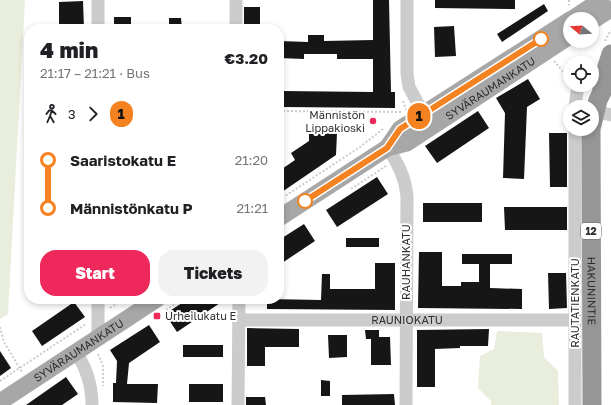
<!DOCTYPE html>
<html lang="en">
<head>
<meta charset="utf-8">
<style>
  :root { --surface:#fff; --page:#f2f2f2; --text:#202124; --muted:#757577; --accent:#ef285b }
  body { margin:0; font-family:"Golos Text",sans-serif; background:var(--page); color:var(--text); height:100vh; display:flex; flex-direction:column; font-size:15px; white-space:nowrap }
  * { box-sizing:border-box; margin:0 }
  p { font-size:13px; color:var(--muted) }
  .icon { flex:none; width:22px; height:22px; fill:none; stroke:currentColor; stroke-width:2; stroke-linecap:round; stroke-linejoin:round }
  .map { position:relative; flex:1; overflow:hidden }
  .drawer { position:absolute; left:24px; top:24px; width:260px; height:280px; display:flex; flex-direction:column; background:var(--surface); border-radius:16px; box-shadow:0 2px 6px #0003 }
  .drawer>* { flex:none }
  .badge { padding:0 8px; border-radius:13px; font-size:14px; line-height:26px }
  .needle { width:26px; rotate:288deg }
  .buttons { position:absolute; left:563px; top:12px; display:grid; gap:8px }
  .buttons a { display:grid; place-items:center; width:36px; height:36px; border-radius:50%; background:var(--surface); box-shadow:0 2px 6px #0003; font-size:20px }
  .map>.badge { position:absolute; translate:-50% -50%; box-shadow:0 0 0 2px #fff }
  .legs { display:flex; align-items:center; gap:6px; height:44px; padding:0 16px; font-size:13px }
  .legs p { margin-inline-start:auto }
  .overview { display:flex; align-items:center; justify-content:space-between; height:68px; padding:0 16px }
  h1 { font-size:22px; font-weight:800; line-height:30px }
  .action { display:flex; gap:8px; margin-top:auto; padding:8px 16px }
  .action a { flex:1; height:46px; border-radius:16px; background:var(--accent); color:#fff; font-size:16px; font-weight:800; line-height:46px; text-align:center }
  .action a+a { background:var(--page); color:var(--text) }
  ul { padding:0 16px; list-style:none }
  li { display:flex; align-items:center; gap:14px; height:48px; font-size:15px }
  li i { display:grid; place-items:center; width:6px; height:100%; margin:0 5px; background:currentColor }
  li i::after { content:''; width:10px; height:10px; margin:-5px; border:3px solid; border-radius:50%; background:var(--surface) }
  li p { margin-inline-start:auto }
  li:first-child i { background:linear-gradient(#0000 50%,currentColor 0) }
  li:last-child i { background:linear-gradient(currentColor 50%,#0000 0) }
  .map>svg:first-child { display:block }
  .green { fill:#e8eddc }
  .building { fill:#161616 }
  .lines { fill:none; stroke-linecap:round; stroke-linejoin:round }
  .path { stroke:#ccc; stroke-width:2; stroke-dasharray:2 2; stroke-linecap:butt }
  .minor { stroke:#ccc; stroke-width:13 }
  .major { stroke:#a7a7a7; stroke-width:17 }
  .highway { stroke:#969696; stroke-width:19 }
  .line-1-casing { stroke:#fff; stroke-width:9 }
  .line-1 { stroke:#f58220; stroke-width:6 }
  .stop-1-dot { fill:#fff; stroke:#f58220; stroke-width:2 }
  .poi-dot { fill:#ef285b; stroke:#fff; stroke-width:1.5 }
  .labels { text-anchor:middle; stroke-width:4; stroke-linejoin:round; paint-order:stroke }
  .shield { fill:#fff; stroke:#6d6d6d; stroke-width:1 }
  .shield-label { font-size:10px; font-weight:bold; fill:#2f2f2f }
  .street-label { font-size:11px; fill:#2f2f2f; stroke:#fff }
  .poi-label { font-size:11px; fill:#2f2f2f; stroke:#fff; text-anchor:end }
</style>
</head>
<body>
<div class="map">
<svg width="611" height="405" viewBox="0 0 611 405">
  <rect width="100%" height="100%" fill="#fff"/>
  <!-- green -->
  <path class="green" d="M0,0H25L8,314L0,319Z
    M497,331L542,333L544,357L558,371L559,405H491V401L478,388L480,356L494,349Z"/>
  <!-- building -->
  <path class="building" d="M373,0H389L391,92H395V108L282,107V91L373,92V59H337V54H304V59L279,58V41L308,42V35H324V41L373,40Z
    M435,0H515V9L435,8Z
    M83,1L84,28L59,29V2Z
    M544,4L548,11L502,42L497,34Z
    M244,7H260V29H244Z
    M114,17H131V29H114Z
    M169,18H181L182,29H169Z
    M454,26L456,56L435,57L434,27Z
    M528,79L540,99L527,107L524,179L503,178L505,113L496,98Z
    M478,111L489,128L437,163L425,146Z
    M309,132L337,133L336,155L279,194V171L295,160L291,153L309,141Z
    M549,133H567V187H550Z
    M377,177L388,194L337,227L326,210Z
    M423,203H482V222H423Z
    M504,207H567V230H505Z
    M304,224L315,241L279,265V240Z
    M346,238H379V247H346Z
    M419,252H442V286H461V282H479V264H462V254H512V264H490V288L522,289V309L418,308Z
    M375,263H395V310L267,309V299L321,300L322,274H330V289H375Z
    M548,273H566L567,308L549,309Z
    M188,299H226L177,332L165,314Z
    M74,302L85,317L42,346L32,331Z
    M149,325L160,342L129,363L127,384H158L157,403L113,402V383H116L117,361L110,350Z
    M247,328L299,329V347H265V366H247Z
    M489,329L488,346H460V348L435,349V387H417V330Z
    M365,330H379V337H390L391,365H371V339H366Z
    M328,335H347V357L329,358Z
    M183,345H223V357H183Z
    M0,351L11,368L0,376Z
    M66,377L78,394L62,405H26Z
    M321,380L330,381V396H321Z
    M189,384H223V402H189Z
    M394,394L395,405H342V395Z
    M246,397H265L266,405H246Z"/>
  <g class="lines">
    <!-- path -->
    <path class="path" d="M569,0V5
      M605,41L611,30
      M554,61L565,74L570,77
      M403,101L406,110
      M279,111L402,112
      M351,189L386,166
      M279,200L360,147L383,129
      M110,308L124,299
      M166,310L182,299
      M0,327L4,342L22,372
      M98,354L103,366V386
      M0,381L86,324"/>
    <!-- minor -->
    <g class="minor">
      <path d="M407,0V74L409,87L428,122"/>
      <path d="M98,29V0"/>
      <path d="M236,29V0"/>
      <path d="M575,107L578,85"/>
      <path d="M595,111L611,115"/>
      <path d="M575,129V405"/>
      <path d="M387,148C399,163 405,177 407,196L406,405"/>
      <path id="s1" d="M238,320H575"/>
      <path d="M98,337V299"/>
      <path d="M76,352C87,369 92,385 92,405"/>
      <path d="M238,405L239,299"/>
    </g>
    <!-- major -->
    <g class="major">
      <path d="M572,19L601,0"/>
      <path d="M592,21L611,9"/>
      <path d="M387,148L400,129L570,20"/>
      <path id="s2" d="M279,218L387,148L407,143L570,36"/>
      <path id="s3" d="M0,402L157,299"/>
    </g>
    <!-- highway -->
    <g class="highway">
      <path d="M601,85L611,54"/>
      <path d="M592,125L598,100L611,74"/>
      <path id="s4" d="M591,129L592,405"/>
    </g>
  </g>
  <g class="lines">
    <!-- line-1 casing -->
    <g class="line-1-casing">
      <path id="line-1" d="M305,201L387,148L400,129L541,39"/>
    </g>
    <!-- line-1 -->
    <use href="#line-1" class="line-1"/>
  </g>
  <!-- markers -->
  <g class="stop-1-dot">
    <circle cx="541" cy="39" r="7"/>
    <circle cx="305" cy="201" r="7"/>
  </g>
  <g class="poi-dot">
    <circle cx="373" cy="121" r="4"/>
    <rect x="153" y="312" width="8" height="8" rx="2"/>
  </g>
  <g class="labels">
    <!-- shield labels -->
    <rect class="shield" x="581" y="223" width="20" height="16" rx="3"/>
    <g class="shield-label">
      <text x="591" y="235">12</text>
    </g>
    <!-- street labels -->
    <g class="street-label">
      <text dy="4" stroke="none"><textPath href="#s2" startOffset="249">SYVÄRAUMANKATU</textPath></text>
      <text transform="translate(406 262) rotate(-90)" y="4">RAUHANKATU</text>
      <text dy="4" stroke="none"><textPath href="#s4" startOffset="162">HAKUNINTIE</textPath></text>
      <text transform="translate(575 303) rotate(-90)" y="4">RAUTATIENKATU</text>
      <text dy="4" stroke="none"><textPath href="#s1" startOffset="169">RAUNIOKATU</textPath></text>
      <text dy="4" stroke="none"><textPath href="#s3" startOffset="94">SYVÄRAUMANKATU</textPath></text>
    </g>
    <!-- poi labels -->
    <g class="poi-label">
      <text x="365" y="119">Männistön<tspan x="365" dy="13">Lippakioski</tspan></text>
      <text x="165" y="320" text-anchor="start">Urheilukatu E</text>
    </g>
  </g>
</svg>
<div class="buttons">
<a><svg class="needle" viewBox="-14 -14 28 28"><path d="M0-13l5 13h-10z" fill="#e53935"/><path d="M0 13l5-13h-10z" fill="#757577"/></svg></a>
<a><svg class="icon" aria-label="locate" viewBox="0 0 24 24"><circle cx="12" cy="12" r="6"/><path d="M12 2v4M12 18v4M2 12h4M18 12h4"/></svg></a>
<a><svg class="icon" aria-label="layers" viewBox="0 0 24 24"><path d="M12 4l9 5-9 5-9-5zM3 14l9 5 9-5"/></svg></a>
</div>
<b class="badge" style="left:419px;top:116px;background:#f58220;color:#111">1</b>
<section class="drawer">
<div class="overview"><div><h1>4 min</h1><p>21:17 – 21:21 · Bus</p></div><b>€3.20</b></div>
<div class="legs"><svg class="icon" aria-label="walk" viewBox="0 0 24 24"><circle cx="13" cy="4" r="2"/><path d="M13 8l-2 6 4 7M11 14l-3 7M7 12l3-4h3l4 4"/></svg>3<svg class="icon" aria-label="forward" viewBox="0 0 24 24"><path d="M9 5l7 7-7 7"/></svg><b class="badge" style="background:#f58220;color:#111">1</b></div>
<ul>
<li><i style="color:#f58220"></i><b>Saaristokatu E</b><p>21:20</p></li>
<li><i style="color:#f58220"></i><b>Männistönkatu P</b><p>21:21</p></li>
</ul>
<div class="action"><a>Start</a><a>Tickets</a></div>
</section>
</div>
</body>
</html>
